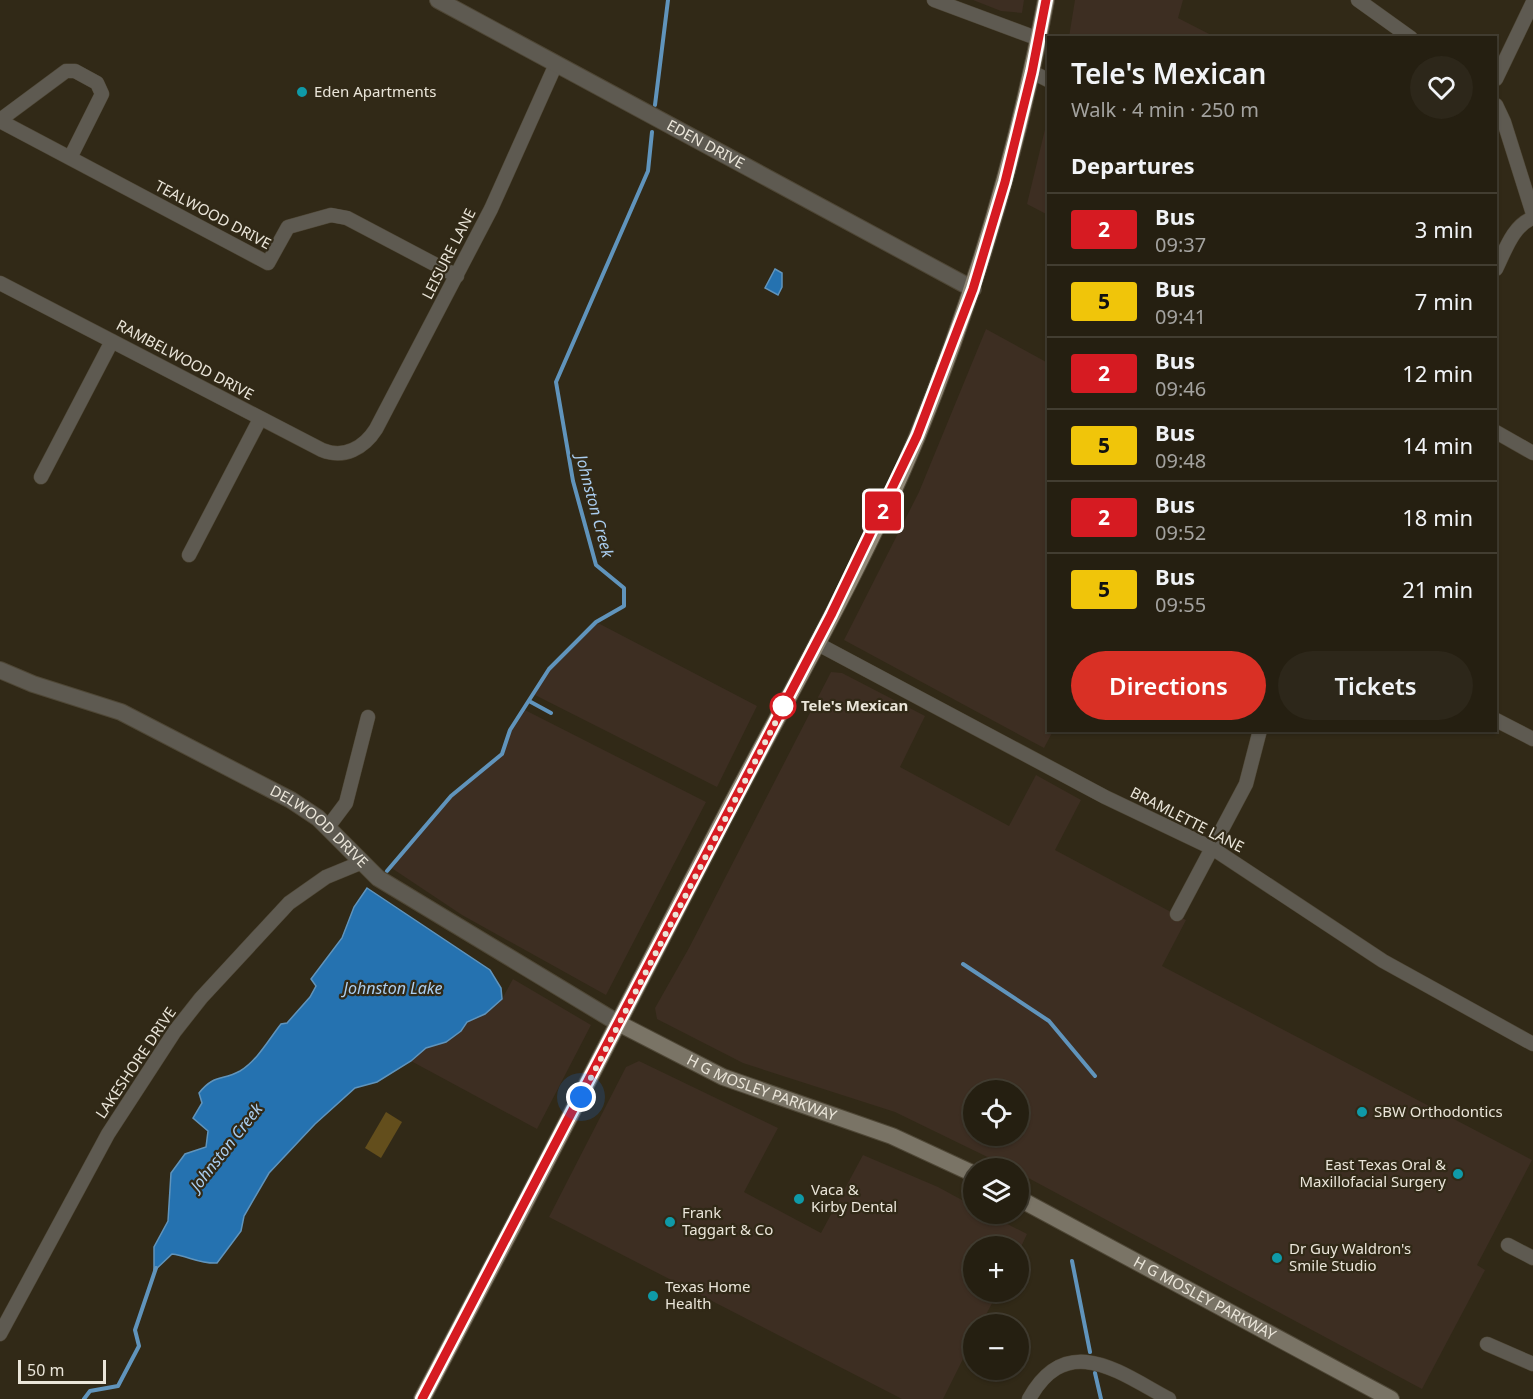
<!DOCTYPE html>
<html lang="en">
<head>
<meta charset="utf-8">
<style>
  :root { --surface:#251f11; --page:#2d271a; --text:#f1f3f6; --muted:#a3a29f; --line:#423d31; --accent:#d93025 }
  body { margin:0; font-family:"Noto Sans",sans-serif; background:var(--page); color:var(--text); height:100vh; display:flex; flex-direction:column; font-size:22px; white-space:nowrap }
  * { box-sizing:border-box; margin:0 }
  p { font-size:20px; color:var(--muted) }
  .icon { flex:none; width:33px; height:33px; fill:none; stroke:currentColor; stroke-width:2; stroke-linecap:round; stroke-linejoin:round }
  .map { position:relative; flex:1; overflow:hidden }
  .sheet { position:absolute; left:1047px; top:36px; width:450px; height:696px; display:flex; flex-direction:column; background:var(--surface); border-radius:0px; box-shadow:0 2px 4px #0004,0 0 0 2px var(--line) }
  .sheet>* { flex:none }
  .badge { padding:0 12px; border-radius:4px; font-size:21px; line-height:39px }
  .fabs { position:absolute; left:963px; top:1080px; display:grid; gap:12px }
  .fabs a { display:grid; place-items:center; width:66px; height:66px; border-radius:50%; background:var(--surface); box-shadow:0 2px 4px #0004,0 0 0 2px var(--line); font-size:30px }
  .scale { position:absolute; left:18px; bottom:15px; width:88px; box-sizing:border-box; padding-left:6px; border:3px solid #eae5d9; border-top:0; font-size:16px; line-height:21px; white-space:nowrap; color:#eae5d9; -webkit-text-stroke:4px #312917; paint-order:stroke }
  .you { position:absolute; width:30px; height:30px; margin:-15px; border:4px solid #fff; border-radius:50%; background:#1a73e8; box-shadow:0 0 0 9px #1a73e833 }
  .map>.badge { position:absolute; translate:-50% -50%; box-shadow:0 0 0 3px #fff }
  h2 { padding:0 24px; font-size:22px; line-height:54px }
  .round { display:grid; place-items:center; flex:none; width:63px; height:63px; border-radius:32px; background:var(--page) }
  .summary { display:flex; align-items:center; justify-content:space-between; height:102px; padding:0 24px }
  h1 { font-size:28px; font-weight:600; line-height:45px }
  .cta { display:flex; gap:12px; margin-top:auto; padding:12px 24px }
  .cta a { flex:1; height:69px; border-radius:36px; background:var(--accent); color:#fff; font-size:24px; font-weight:600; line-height:69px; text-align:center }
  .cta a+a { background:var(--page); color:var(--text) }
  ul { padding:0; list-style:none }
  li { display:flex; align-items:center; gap:18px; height:72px; padding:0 24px; border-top:2px solid var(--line) }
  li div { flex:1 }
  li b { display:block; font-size:22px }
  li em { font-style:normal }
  li .badge { min-width:66px; font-weight:700; text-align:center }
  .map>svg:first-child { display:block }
  .commercial { fill:#3d2e22; fill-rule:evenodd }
  .green { fill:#634e1c }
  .water { fill:#2572b0; stroke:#6094bc; stroke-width:1.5 }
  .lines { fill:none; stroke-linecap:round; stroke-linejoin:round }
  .stream { stroke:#6094bc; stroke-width:4 }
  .minor-casing { stroke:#4f4736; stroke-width:15 }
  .tertiary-casing { stroke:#4f4736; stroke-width:18 }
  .secondary-casing { stroke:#4f4736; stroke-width:18 }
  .primary-casing { stroke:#4f4736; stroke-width:18 }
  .minor { stroke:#5e5a51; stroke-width:14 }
  .tertiary { stroke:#5e5a51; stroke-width:16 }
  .secondary { stroke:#7a7466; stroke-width:16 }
  .primary { stroke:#908877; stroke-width:16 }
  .line-casing { stroke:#fff; stroke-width:14 }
  .line { stroke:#d61b22; stroke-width:9 }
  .walk { stroke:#eae5d9; stroke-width:6; stroke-dasharray:0 10.8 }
  .culture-dot { fill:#0f9aa8; stroke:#312917; stroke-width:2 }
  .stop-dot { fill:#fff; stroke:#d61b22; stroke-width:3 }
  .labels { text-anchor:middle; stroke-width:4.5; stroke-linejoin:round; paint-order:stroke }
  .poi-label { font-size:15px; fill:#eae5d9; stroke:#312917; text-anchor:start }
  .street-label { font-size:15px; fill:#eae5d9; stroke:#312917 }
  .stop-label { font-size:15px; font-weight:bold; fill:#eae5d9; stroke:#312917; text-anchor:start }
  .water-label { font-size:16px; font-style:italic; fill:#abcef0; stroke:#312917 }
</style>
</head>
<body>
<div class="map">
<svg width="1533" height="1399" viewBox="0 0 1533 1399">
  <rect width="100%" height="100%" fill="#312917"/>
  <!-- commercial -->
  <path class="commercial" d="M973,0H1024L1022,13L1001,11Z
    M1075,0H1183L1178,18L1215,37H1069Z
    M1048,117V215L1027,204Z
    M986,329L1048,363V730L1053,731L1044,748L844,640L919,492Z
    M596,622L757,706L717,787L533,694L549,669Z
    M831,672L842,673L925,716L900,767L1009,826L1036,775L1081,800L1055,850L1186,920L1162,966L1532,1160L1477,1265L1485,1270L1422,1389L1019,1173L1018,1168H1010L895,1112L743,1063L657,1019L655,1008L689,948ZM974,1090H1018V1136H974Z
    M523,709L706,802L606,995L462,915L390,867L451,796L502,754L510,730Z
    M513,979L591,1025L537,1129L411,1061L426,1048L446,1042L461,1031L467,1022L485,1014L502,999Z
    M639,1061L778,1128L744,1192L821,1233L863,1155L938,1187L973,1206L974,1214H988L1027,1234L1019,1251L1018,1246H974V1292H998L981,1324H974L973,1339L943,1399H902L549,1217L626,1067Z"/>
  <!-- green -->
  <path class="green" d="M386,1112L402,1122L381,1158L365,1148Z"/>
  <!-- water -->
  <path class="water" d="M775,269L782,273V287L778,295L765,288Z
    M367,888L490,970L501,988L502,999L485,1014L467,1022L461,1031L446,1042L426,1048L411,1061L377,1082L355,1088L315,1124L269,1173L244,1216L241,1231L217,1263C200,1264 188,1256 172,1254L154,1271V1247L168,1221L171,1173L185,1154L206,1147L208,1131L193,1118L202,1103L199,1093C214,1074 222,1081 240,1071C257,1061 269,1039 281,1024L287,1023L310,997L316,986L311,979L342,938L354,907Z"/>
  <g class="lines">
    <!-- stream -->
    <path class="stream" d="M655,105L668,0
      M529,701L551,713
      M387,871L451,796L502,754L510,730L549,669L596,622L624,606V588L596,565L573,481L556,382L648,171L652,132
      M963,964L1049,1021L1095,1076
      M1072,1261L1090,1352
      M1095,1373L1101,1399
      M84,1399L90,1391L118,1386L139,1346L135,1330L156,1268"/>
    <!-- minor casing -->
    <g class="minor-casing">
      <path id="minor" d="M934,0L1039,39
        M1358,0L1411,38
        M1032,72L1048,80
        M1496,79L1533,2
        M1496,105L1504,122L1533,214
        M0,120L66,71H75L97,83L102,94L70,158L0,121
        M70,158L268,263L288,227L331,215L347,218L457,276
        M1496,269C1505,251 1513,225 1533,218
        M0,283L322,450C344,459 364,448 376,429L491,209L556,64
        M1496,432L1533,453
        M41,477L112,341
        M189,555L260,419
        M816,643L1105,797L1212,848L1383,961L1533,1044
        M1496,720L1533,739
        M328,827L346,803L368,717
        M1177,914L1246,784L1260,730
        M1508,1245L1533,1258
        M0,1334L108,1134L175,1031L201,998L289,903L326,877L360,863
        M1487,1344L1533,1364
        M1029,1399C1067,1330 1120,1373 1169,1399"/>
    </g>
    <!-- tertiary casing -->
    <g class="tertiary-casing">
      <g id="tertiary">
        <path id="s1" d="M438,0L973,289"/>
        <path id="s2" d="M0,670L33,684L121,712L291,800L318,818L378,878L618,1023"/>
      </g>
    </g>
    <!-- secondary casing -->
    <g class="secondary-casing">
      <g id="secondary">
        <path id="s3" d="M618,1023L723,1077L892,1136L974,1174"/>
        <path id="s4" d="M1018,1198L1391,1399"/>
      </g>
    </g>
    <!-- primary casing -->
    <g class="primary-casing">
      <path id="primary" d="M422,1399C522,1210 621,1020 718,830C785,700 861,572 917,437C975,295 1018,150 1046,0"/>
    </g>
    <!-- minor -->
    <use href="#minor" class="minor"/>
    <!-- tertiary -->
    <use href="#tertiary" class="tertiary"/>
    <!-- secondary -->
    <use href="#secondary" class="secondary"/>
    <!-- primary -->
    <use href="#primary" class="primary"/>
  </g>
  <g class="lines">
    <!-- line casing -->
    <g class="line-casing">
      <path id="line" d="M422,1399L831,615L917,436L973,289L1005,182L1032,72L1046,0"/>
    </g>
    <!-- line -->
    <use href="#line" class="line"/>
    <!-- walk -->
    <path class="walk" d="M581,1097L785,704L783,706"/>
  </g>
  <!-- markers -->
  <g class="culture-dot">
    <circle cx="302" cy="92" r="6"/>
    <circle cx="1362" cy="1112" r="6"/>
    <circle cx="1458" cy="1174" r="6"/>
    <circle cx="799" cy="1199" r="6"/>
    <circle cx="670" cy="1222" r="6"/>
    <circle cx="1277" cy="1258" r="6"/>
    <circle cx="653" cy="1296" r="6"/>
  </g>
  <circle class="stop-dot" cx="783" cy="706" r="12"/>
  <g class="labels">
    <!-- poi labels -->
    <g class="poi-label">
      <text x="314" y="97">Eden Apartments</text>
      <text x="1374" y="1117">SBW Orthodontics</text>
      <text x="1446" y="1170" text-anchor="end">East Texas Oral &amp;<tspan x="1446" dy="17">Maxillofacial Surgery</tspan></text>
      <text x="811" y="1195">Vaca &amp;<tspan x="811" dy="17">Kirby Dental</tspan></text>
      <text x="682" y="1218">Frank<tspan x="682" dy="17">Taggart &amp; Co</tspan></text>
      <text x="1289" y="1254">Dr Guy Waldron's<tspan x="1289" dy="17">Smile Studio</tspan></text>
      <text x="665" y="1292">Texas Home<tspan x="665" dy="17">Health</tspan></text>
    </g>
    <!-- street labels -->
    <g class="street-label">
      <text dy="5" stroke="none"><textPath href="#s1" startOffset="304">EDEN DRIVE</textPath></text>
      <text transform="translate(213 215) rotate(28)" y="5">TEALWOOD DRIVE</text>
      <text transform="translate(449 254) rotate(-63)" y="5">LEISURE LANE</text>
      <text transform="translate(185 360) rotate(28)" y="5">RAMBELWOOD DRIVE</text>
      <text transform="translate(1187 820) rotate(27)" y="5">BRAMLETTE LANE</text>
      <text dy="5" stroke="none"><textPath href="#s2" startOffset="358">DELWOOD DRIVE</textPath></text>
      <text transform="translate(136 1063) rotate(-56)" y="5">LAKESHORE DRIVE</text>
      <text dy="5" stroke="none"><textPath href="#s3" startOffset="158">H G MOSLEY PARKWAY</textPath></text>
      <text dy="5" stroke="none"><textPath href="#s4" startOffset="212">H G MOSLEY PARKWAY</textPath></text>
    </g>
    <!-- stop labels -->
    <g class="stop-label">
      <text x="801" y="711">Tele's Mexican</text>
    </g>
    <!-- water labels -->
    <g class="water-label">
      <text transform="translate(595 506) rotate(75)" y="6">Johnston Creek</text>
      <text x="393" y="994">Johnston Lake</text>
      <text transform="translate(226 1147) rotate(-52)" y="6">Johnston Creek</text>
    </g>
  </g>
</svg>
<div class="fabs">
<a><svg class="icon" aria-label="locate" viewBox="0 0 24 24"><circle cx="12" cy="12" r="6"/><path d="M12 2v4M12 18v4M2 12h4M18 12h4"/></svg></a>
<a><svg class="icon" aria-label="layers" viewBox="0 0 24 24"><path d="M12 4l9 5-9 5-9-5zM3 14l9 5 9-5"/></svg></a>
<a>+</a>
<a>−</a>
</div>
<div class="scale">50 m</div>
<div class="you" style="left:581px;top:1097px"></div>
<b class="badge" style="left:883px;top:511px;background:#d61b22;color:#fff">2</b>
<section class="sheet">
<div class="summary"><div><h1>Tele's Mexican</h1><p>Walk · 4 min · 250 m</p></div><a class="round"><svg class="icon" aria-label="heart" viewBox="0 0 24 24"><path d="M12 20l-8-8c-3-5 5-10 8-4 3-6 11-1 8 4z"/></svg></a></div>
<h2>Departures</h2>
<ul>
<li><span class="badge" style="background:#d61b22;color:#fff">2</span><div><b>Bus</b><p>09:37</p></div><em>3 min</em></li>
<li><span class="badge" style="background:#f0c50a;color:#111">5</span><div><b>Bus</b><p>09:41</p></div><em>7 min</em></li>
<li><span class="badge" style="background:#d61b22;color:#fff">2</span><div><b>Bus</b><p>09:46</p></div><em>12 min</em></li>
<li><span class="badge" style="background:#f0c50a;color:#111">5</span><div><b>Bus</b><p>09:48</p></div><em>14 min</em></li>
<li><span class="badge" style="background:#d61b22;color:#fff">2</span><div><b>Bus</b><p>09:52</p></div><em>18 min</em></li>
<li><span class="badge" style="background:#f0c50a;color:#111">5</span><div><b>Bus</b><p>09:55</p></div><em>21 min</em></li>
</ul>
<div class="cta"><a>Directions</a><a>Tickets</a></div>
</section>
</div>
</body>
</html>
